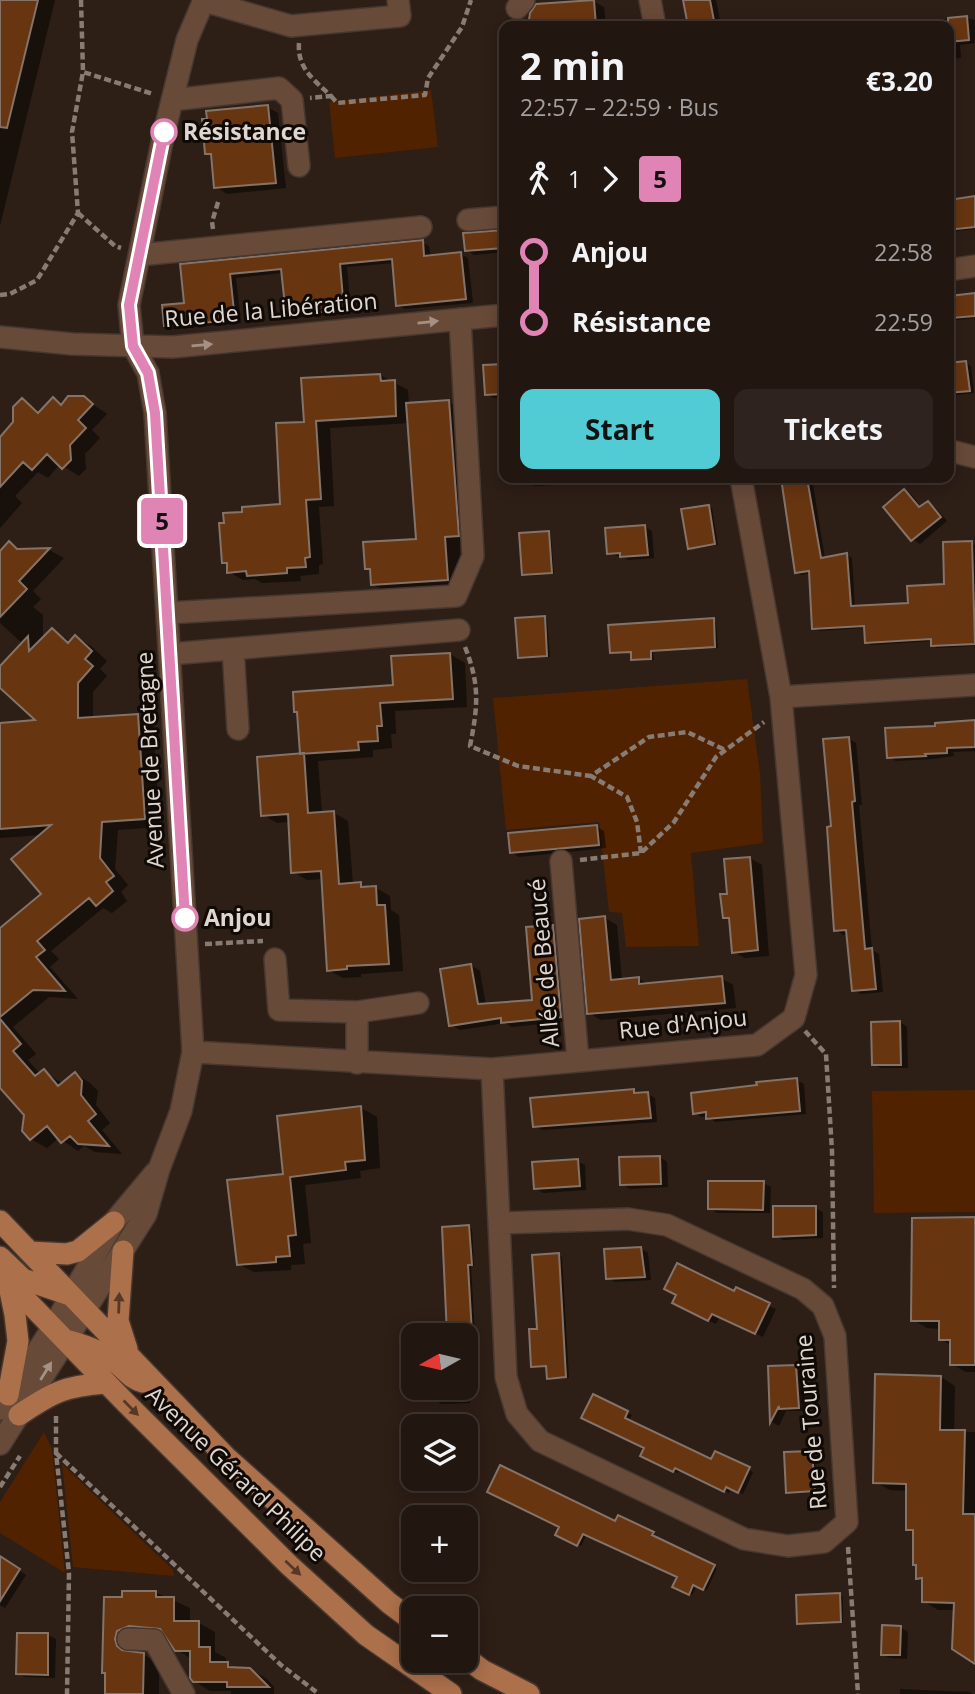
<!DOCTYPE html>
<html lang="en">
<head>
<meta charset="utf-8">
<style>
  :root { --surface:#221610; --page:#2e231e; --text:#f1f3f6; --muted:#a29f9f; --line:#3f3530; --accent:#51ccd4 }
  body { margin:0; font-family:"Open Sans",sans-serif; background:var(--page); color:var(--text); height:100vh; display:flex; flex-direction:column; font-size:26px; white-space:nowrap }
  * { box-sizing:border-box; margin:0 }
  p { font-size:23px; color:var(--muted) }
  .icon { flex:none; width:38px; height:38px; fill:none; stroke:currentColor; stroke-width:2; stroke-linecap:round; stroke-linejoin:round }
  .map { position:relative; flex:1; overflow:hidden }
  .panel { position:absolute; left:499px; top:21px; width:455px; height:462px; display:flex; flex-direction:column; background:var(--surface); border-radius:14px; box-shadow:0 4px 18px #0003,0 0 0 2px var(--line) }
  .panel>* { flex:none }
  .badge { padding:0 14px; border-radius:5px; font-size:24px; line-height:46px }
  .needle { width:46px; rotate:262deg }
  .tools { position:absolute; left:401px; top:1323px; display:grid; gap:14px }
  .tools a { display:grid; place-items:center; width:77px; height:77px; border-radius:14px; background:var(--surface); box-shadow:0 4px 18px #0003,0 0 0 2px var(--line); font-size:35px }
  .map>.badge { position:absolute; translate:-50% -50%; box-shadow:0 0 0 4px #fff }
  .legs { display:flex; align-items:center; gap:10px; height:77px; padding:0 21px; font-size:23px }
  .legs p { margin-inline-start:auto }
  .overview { display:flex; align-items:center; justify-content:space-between; height:119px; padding:0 21px }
  h1 { font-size:38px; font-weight:700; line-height:52px }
  .button { display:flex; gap:14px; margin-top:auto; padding:14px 21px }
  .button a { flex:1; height:80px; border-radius:14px; background:var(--accent); color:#111; font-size:28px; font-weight:700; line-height:80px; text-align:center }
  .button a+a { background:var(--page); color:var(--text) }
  ul { padding:0 21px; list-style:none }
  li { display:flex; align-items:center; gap:24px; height:70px; font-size:26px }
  li i { display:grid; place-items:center; width:10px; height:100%; margin:0 9px; background:currentColor }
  li i::after { content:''; width:18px; height:18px; margin:-9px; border:5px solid; border-radius:50%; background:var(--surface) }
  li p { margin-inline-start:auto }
  li:first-child i { background:linear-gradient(#0000 50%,currentColor 0) }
  li:last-child i { background:linear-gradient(currentColor 50%,#0000 0) }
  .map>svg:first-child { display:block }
  .green { fill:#502200 }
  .shadow { fill:#0007 }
  .building { fill:#683511; stroke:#857368; stroke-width:2 }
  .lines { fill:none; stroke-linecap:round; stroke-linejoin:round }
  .minor-casing { stroke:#463830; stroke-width:24 }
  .major-casing { stroke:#463830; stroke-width:24 }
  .path { stroke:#877b74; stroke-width:4.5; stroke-dasharray:7 3.5; stroke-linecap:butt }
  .minor { stroke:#684a38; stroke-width:21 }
  .major { stroke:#ac704b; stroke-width:21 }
  .oneway { fill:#a49084 }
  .oneway2 { fill:#563825 }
  .line-1-casing { stroke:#fff; stroke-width:16 }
  .line-1 { stroke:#df84b5; stroke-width:10 }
  .stop-1-dot { fill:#fff; stroke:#df84b5; stroke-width:3.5 }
  .labels { text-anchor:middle; stroke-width:6; stroke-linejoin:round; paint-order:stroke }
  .stop-label { font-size:23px; font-weight:bold; fill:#e0d6d0; stroke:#100a06; text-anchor:start }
  .street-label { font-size:23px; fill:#e0d6d0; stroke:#100a06 }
</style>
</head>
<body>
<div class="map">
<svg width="975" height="1694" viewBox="0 0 975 1694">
  <rect width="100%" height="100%" fill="#2d1e16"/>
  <!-- green -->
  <path class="green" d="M431,90L438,147L335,158L329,102Z
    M747,679L760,773L763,843L691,853L699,946L626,947L622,913L609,912L599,822L506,830L493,698Z
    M975,1090V1212L874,1213L872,1091Z
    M44,1432L52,1449L65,1573L0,1533V1502Z
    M62,1464L173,1570L174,1576L73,1567Z"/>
  <!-- shadow -->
  <path class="shadow" d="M6,0H55L0,226V23Z
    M685,0H716L721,26H690Z
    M593,1L604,7L606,26H531L530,16Z
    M966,18L975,20V43L960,45L961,58L948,59V26H937V20Z
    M267,107L278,113L286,188L227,194L216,187L213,157L207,153Z
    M975,198V229L948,232V201Z
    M504,231V252L474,255L467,250Z
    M422,242L429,246L431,257L461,254L468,258L473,303L405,309L398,305L394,263L347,267L351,313L295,318L288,314L283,273L236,278L241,323L173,329L166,325L186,304L182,266Z
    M975,295V318L948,321V298Z
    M966,363L971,366L974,393L948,396V365Z
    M504,366V397L494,398L486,394Z
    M380,375L408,390L409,405L449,402L464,411L474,544L460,545L463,588L388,593L372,584L371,571L367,568L418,540L410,423L330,428L334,506L319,507L323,564L319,565V574L300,576L301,581L262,583L255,579L243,580L229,572L228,565L223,562L282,506L306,423Z
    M84,398L107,414L92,430L100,438L85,454L86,469L79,476L60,464L48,478L38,472L15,496L22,503L0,528V439L15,423L22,400L41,412L53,399L63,405Z
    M527,478H569V484L535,486L527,481Z
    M783,478H812L825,559L847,555L852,558L855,608L910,605L946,586L971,543L975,545V646L937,648L933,645V641L871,645L866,642L865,628L819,631L814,628L811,573L801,575L796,572Z
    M904,491L912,495L922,508L928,503L935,507L947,521L920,544L913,539Z
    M709,507L712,508L718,545L693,549L689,548Z
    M645,527L652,531L654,558L629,560L609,553Z
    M548,533L551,535L554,574L527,576L524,574Z
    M10,544L22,551L49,550L64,558L33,591L41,599L33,607L43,615V639L52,630L71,642L76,637L91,646L107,661L100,669L107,676L93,692V718L137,716L153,725L160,827L118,830L115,869L128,885L121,892L127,901L112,913L103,908L51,951L59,959L50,967L78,999L49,997L13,1027L36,1054L28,1060L40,1074L44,1071L63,1084L75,1074L90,1083L98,1091L96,1105L110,1123L102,1130L122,1154L95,1152L84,1146L78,1151L59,1138L47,1148L31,1139L24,1131L26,1115L0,1085V929L43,894V835L0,838V725L39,722L0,685V669L23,644L0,623V554Z
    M544,617L547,619L550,657L523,659L520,657Z
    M713,620L716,622L718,648L653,652L654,660L636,661L633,659V653L612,652Z
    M450,654L465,663L467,707L395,711L396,734H391L392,748L373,750V757L318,761L322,814L334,813L348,821L353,884L376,888L390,896L391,910L399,915L403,971L361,974V977L343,978L328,970L323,879L307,880L293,872L290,822L277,823L263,815L259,758L305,755L302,753L395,687Z
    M975,722V751L953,752L954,756L932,759L896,761L889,757L937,728Z
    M849,739L856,743L862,805H859L872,950L879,954L883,992L861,994L853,990L848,934L843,935L836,930L833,828Z
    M597,827L604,831L606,848L519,857L511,852Z
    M750,858L762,865L769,956L745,958L734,952L731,921L724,917L728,895Z
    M605,918L617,925L622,981L639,979L648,984L721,978L733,985L736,1008L601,1020L589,1013Z
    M553,926L562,932L570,1021L512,1027L505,1023L460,1030L451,1025L471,965L480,971L486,1005L534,1002Z
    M900,1022L907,1027L908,1068H881L873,1064Z
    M796,1080L804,1084L806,1114L715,1122L708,1116L702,1117L694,1113Z
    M633,1091L640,1095L648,1094L655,1098L657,1122L542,1130L534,1126Z
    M361,1108L377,1117L380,1168L360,1171L361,1178L305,1185L311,1243L303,1244L305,1264L291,1265V1270L254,1272L238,1264L285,1176Z
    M660,1157L667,1162L668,1187L630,1189L622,1184Z
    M577,1161L585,1165L586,1190L543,1193L536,1188Z
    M763,1183L771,1187L770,1213H717L710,1208Z
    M815,1208L823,1212V1238L783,1240L775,1236Z
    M975,1219V1372H966L951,1364V1345L940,1339L941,1329L927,1328L913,1320Z
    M469,1227L472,1229L474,1266H471L475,1335L466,1336L470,1403L443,1404L439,1403L438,1388H466V1335H449L444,1229Z
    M640,1248L648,1253L651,1280L615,1282L608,1278Z
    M559,1255L562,1257L569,1378L552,1379L549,1378L548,1367L533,1366L539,1330Z
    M735,1293L776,1309L763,1337L720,1316L716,1324L681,1307Z
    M796,1367L804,1371L806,1411H786L779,1426L772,1422L769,1368Z
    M941,1377L955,1386L954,1432H975V1662L955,1610H938L923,1601L924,1581L918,1578L914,1533L907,1529L908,1491L890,1490L875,1482Z
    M594,1397L632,1415L628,1422L712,1462L716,1453L753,1472L743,1494L731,1488L729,1493L680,1469L678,1473L642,1455L646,1448Z
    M812,1452L815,1454L817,1492L791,1494L788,1492Z
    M619,1517L656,1536L654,1538L717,1568L707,1590L697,1586L692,1595L675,1586L679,1577L587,1534L581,1546L557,1535L615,1523Z
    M0,1558L26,1575L5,1608L0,1605Z
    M155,1592L190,1608V1623H199L215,1632V1652L226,1658V1664L236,1669H250L267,1679L274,1687V1694H231V1691H210L194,1681L192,1659L177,1650L168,1635H139L131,1648L132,1653L143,1654L159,1664V1694H105L106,1599H124Z
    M839,1595L843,1597V1623L802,1625L799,1623Z
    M900,1627L908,1632L907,1659L890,1658L882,1654Z
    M48,1635L56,1639L55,1678L25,1677L18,1673Z
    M900,1689L969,1692L973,1694H900Z"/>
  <!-- building -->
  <path class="building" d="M0,0H38L7,128L0,127Z
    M594,0L596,26H528L530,13L536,4Z
    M683,0H710L715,26H688Z
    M967,16L969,40L948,42V18Z
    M268,105L276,183L214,188L211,154H205L202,119H207L206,111Z
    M975,196V227L948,230V200Z
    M504,230V248L465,251L463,233Z
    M423,240L424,256L461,252L466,299L396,306L392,259L340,264L344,310L286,315L281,269L230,274L235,320L164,326L162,305L184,303L180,264Z
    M975,293V316L952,318L950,296Z
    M966,361L970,391L948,393V363Z
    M504,364V394L485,395L483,365Z
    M380,374L381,381L395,380L396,416L316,421L321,499L306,500L310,557L305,558L306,567L287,568V573L247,576L246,571L227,573V563H222L219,523H224L223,513L242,512V507L280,504L276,423L304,422L301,378Z
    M68,396H84L93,404L78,420L86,428L70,445L71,460L62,469L47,454L32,470L23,462L0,487V437L13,422V407L22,398L38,413L53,397L61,405Z
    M449,400L459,536L445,537L448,580L371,585L370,569H365L363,542L416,539L406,403Z
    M781,478H807L821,558L847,553L851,606L908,603L907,586L944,584L943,542L972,541L975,644L931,646V639L865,643L864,626L812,629L809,571L795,573Z
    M904,489L919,507L928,501L941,517L911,541L883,507Z
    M709,505L715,544L688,549L681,509Z
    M645,525L648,555L620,557V553L607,554L605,528Z
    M549,531L552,573L522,575L519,533Z
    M9,541L17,549L50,548L19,581L27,589L0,617V551Z
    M545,616L547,656L518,658L515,618Z
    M714,618L715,647L651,651V659L631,660V652L610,653L608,625Z
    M52,628L68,643L75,635L92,651L85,659L93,666L78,683V718L138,714L145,819L102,822L100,858L114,876L106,882L113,891L96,906L89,898L37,941L45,950L36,957L65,991L33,990L0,1017V928L41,894L11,859L51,825L0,829V723L35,720L0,688V666L28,636L29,651Z
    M450,653L453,699L380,703L382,726H377L378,741L358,742L359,750L300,754L297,712H294L293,692L393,685L391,656Z
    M975,720V747L947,748V753L925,754L926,756L887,758L885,728L935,726V723Z
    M849,737L855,801L852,802L865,949L872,948L876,989L852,991L846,930L834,931L827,827L831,826L823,739Z
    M304,753L308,813L334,811L339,884L361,882V887L376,886L377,905H385L389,964L347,966V969L327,971L321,871L291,873L288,814L261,816L257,757Z
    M597,825L599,845L510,853L508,833Z
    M750,857L758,950L732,953L729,918H723L720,894H727L724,859Z
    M605,916L611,980L639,977V984L722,976L725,1003L587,1014L579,919Z
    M553,925L561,1017L501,1023V1018L449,1026L440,969L471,964L478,1004L532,1000L526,927Z
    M0,1019L21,1044L13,1051L35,1076L44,1069L58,1086L75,1072L82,1081L81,1095L96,1114L88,1121L109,1146L78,1144L70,1136L61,1143L47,1126L30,1140L22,1131L24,1115L0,1088Z
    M900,1021L901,1065H872L871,1022Z
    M797,1078L800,1111L706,1119V1112L693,1114L691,1093L757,1085L756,1082Z
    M634,1089V1093L648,1092L651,1118L533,1127L530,1098Z
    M361,1106L365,1160L345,1162L346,1170L290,1177L296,1235L288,1236L290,1256L276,1257V1262L237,1265L227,1180L283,1174L277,1116Z
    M660,1156L661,1184L620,1185L619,1157Z
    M578,1159L580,1186L534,1189L532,1162Z
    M708,1181H764L763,1210L708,1209Z
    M773,1206H816V1235L773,1237Z
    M975,1217V1365H950V1340H939V1321H911L912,1218Z
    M469,1225L472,1265H468L472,1334L447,1335L442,1227Z
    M641,1247L645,1277L606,1279L604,1249Z
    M559,1253L566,1377L547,1379L546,1366L531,1367L529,1329H537L532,1255Z
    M677,1263L734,1291L736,1287L770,1303L755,1334L712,1314L708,1321L672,1303L676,1295L664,1289Z
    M796,1365L799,1408L779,1409V1406L770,1423L768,1366Z
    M875,1374L941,1376L940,1430H965L963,1514H975V1664L952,1649L954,1603L922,1602V1578L916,1579V1565H913V1530H906V1484L873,1483Z
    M593,1394L628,1411L625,1418L711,1459L715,1451L750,1467L738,1493L726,1487L724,1492L675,1468L673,1472L640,1456L644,1448L581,1418Z
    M812,1451L815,1491L786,1493L784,1452Z
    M500,1465L615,1521L618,1515L654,1532L652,1535L715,1565L703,1590L693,1585L689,1595L672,1587L677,1577L583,1534L577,1546L555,1535L559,1527L487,1492Z
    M0,1556L20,1569L0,1601Z
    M122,1591H156V1597H174V1621H199V1647H210V1662H228V1667L250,1668L269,1687H227V1682H193L190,1678V1651H175L160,1629L129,1626L117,1631L115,1639L117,1646L122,1650L144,1653L143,1694H105V1673H102L104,1597H122Z
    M840,1593L841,1622L797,1624L796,1595Z
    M882,1625L901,1626L900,1655H881Z
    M17,1633H48V1675L16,1674Z"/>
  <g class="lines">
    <!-- minor casing -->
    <g class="minor-casing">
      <path id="minor" d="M650,0L655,26
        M204,1L291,26L400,16L398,0
        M517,8L524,0
        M172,100L279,88L292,100L299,166
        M468,220L504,217
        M139,255L421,227
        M948,270L975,266
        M0,337L72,344L173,347L504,315
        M955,452L975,457
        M168,613L456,596L473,556L460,319
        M233,649L238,729
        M170,654L459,630
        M781,697L975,685
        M561,861L578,1061
        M275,959L279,1010L357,1012V1063
        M357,1012L418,1003
        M193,1052L492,1069L757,1045L794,1018L806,975L781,697L741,478
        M492,1069L506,1377L517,1414L540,1441L744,1539L788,1546L824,1542L847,1522L835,1336L823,1306L803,1289L667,1225L628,1219L500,1223
        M0,1409L53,1327L114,1222L155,1173
        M0,1444L146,1214L159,1169L181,1111L193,1052L155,413L148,373L133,346L129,305L163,137L187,40L204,0
        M128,1639L154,1640L184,1694"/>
    </g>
    <!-- major casing -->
    <g class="major-casing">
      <path id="major" d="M0,1221L226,1457L389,1603L413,1621
        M123,1251L118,1321L127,1349
        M30,1252L67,1254L78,1251L114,1222
        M0,1257L23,1279L70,1295
        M0,1273L126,1403L289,1565L366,1635L451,1694
        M8,1281L15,1315L18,1341L8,1395
        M69,1341C88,1346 106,1353 120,1366C129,1374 132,1379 143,1382
        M19,1415C53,1392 65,1386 106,1383
        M466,1658L482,1670L529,1694"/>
    </g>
    <!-- path -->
    <path class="path" d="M81,0L83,72
      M299,43C297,68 314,80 331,96L310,98
      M331,96L337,103L425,95L428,78L462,27L471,0
      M78,213L115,246L121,248
      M213,229L212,222L219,199
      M0,295L10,294L37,280L78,213L72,132L83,72L153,94
      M465,647C480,685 478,706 470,746L518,766L591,776
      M641,853L637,822L627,797L591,776L649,737L687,732L725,750
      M580,860L641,853L674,822L716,757L764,722
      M205,944L263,941
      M805,1031L826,1054L832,1151L834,1288
      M56,1416V1453L69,1573L67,1694
      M56,1453L281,1665L319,1694
      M0,1487L20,1456
      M848,1547L858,1694"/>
    <!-- minor -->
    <use href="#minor" class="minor"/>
    <!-- major -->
    <use href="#major" class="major"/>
  </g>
  <!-- one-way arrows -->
  <defs><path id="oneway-solid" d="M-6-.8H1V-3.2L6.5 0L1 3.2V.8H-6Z" transform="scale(1.75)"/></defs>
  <g class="oneway">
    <use href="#oneway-solid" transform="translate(428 322) rotate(-6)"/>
    <use href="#oneway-solid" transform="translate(202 345) rotate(-5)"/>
    <use href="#oneway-solid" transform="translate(46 1371) rotate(-58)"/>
  </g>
  <g class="oneway2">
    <use href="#oneway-solid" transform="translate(119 1303) rotate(-88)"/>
    <use href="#oneway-solid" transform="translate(131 1408) rotate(45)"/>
    <use href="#oneway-solid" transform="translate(293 1568) rotate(43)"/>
  </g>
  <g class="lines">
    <!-- line-1 casing -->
    <g class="line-1-casing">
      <path id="line-1" d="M164,132L129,305L133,346L148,373L155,413L185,918"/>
    </g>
    <!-- line-1 -->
    <use href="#line-1" class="line-1"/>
  </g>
  <!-- markers -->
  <g class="stop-1-dot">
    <circle cx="164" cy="132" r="12"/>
    <circle cx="185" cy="918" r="12"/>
  </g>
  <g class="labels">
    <!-- stop labels -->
    <g class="stop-label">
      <text x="183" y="140">Résistance</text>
      <text x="204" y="926">Anjou</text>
    </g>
    <!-- street labels -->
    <g class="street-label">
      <text transform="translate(271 310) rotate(-5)" y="8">Rue de la Libération</text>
      <text transform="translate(150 760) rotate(-93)" y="8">Avenue de Bretagne</text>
      <text transform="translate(544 963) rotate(-95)" y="8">Allée de Beaucé</text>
      <text transform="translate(683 1024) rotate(-6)" y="8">Rue d'Anjou</text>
      <text transform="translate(811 1422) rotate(-95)" y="8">Rue de Touraine</text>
      <text transform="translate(236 1474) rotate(44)" y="8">Avenue Gérard Philipe</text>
    </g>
  </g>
</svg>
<div class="tools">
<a><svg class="needle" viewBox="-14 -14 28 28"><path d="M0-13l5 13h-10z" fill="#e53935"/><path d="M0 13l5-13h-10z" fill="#a29f9f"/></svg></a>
<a><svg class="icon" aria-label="layers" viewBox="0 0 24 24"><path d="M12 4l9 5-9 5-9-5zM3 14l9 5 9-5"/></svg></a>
<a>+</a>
<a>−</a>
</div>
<b class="badge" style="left:162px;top:521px;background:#df84b5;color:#111">5</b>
<section class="panel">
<div class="overview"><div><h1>2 min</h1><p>22:57 – 22:59 · Bus</p></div><b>€3.20</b></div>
<div class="legs"><svg class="icon" aria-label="walk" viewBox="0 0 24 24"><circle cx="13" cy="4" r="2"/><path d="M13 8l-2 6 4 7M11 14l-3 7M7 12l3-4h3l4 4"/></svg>1<svg class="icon" aria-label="forward" viewBox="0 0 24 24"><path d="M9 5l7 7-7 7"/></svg><b class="badge" style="background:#df84b5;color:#111">5</b></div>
<ul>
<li><i style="color:#df84b5"></i><b>Anjou</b><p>22:58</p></li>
<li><i style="color:#df84b5"></i><b>Résistance</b><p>22:59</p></li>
</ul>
<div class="button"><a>Start</a><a>Tickets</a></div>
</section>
</div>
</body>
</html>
